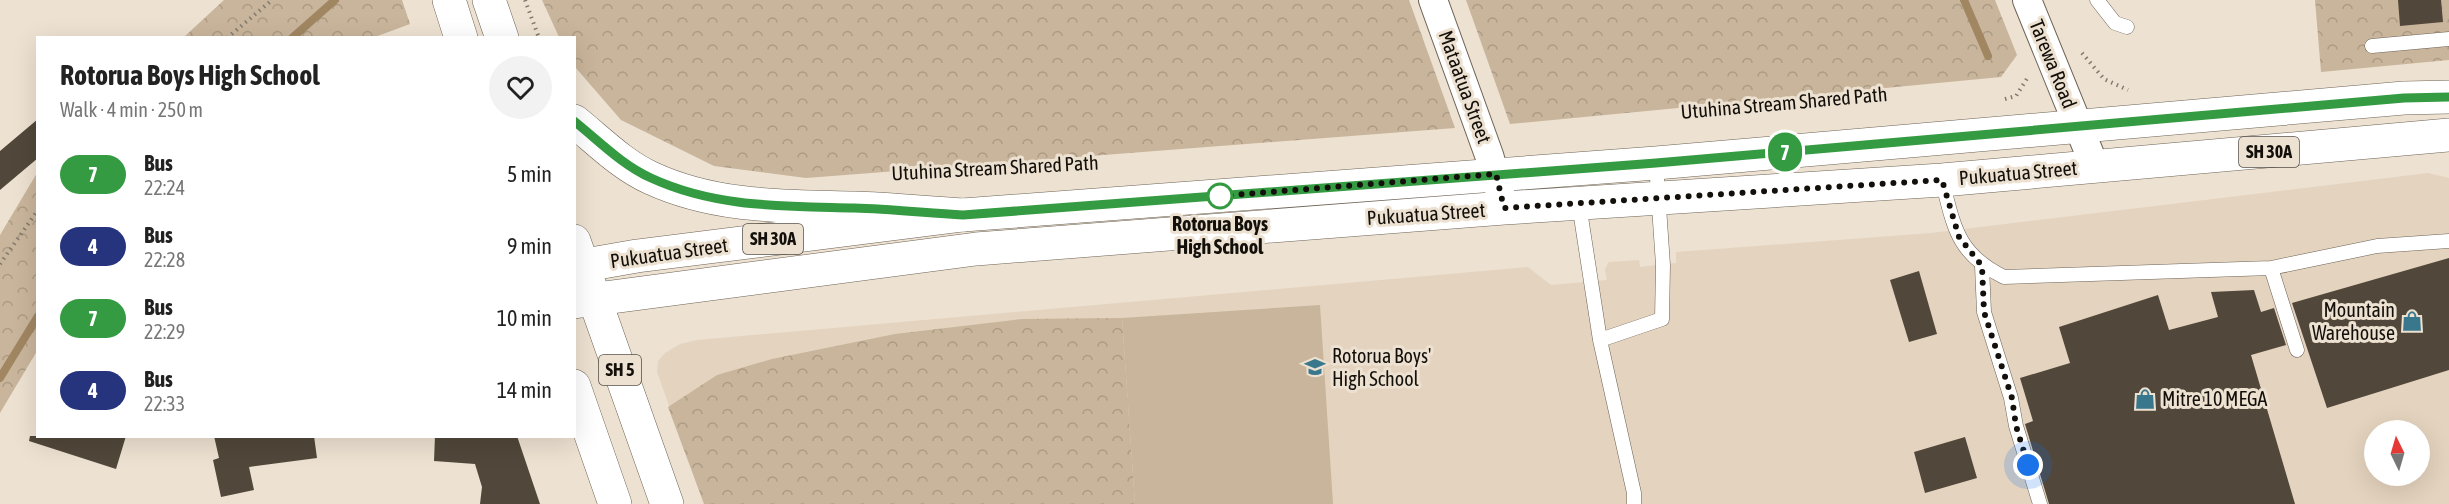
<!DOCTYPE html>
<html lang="en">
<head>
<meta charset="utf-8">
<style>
  :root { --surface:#fff; --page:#f2f2f2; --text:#222; --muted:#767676 }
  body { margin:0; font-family:"Asap Condensed",sans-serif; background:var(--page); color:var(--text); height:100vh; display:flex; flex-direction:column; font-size:22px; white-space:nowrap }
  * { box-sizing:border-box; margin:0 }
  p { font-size:20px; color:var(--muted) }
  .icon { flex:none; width:33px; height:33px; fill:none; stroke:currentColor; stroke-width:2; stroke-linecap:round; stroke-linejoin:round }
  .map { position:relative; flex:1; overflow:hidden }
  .drawer { position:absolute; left:36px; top:36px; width:540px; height:402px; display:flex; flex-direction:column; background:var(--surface); border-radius:0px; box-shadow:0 6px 24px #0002 }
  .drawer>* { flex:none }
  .badge { padding:0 12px; border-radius:20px; font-size:21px; line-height:39px }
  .needle { width:39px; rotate:355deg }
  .controls { position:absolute; left:2364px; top:420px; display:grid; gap:12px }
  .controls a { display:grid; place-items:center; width:66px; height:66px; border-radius:50%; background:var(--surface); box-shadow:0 6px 24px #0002; font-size:30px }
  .you { position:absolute; width:30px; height:30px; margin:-15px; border:4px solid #fff; border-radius:50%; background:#1a73e8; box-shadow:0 0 0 9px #1a73e833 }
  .map>.badge { position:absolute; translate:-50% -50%; box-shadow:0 0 0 3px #fff }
  .round { display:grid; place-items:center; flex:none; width:63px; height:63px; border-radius:32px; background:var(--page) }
  .headline { display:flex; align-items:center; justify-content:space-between; height:102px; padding:0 24px }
  h1 { font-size:28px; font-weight:700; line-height:45px }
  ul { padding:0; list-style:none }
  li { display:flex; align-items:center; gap:18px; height:72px; padding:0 24px }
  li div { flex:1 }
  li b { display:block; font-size:22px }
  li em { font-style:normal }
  li .badge { min-width:66px; font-weight:700; text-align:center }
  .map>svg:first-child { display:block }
  .built { fill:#e4d3be; fill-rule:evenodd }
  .grass { fill:#c9b59b }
  .forest { fill:url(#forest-crowns) }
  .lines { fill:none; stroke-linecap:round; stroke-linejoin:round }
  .stream { stroke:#a18662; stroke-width:8 }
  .building { fill:#51473a }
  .service-casing { stroke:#6d6356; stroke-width:15 }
  .minor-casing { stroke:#6d6356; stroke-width:30 }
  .primary-casing { stroke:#6d6356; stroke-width:34 }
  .trunk-casing { stroke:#6d6356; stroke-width:34 }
  .path { stroke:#827a70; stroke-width:4; stroke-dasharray:1.5 4.5; stroke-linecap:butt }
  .service { stroke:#fff; stroke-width:14 }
  .minor { stroke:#fff; stroke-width:28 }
  .primary { stroke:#fff; stroke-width:33 }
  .trunk { stroke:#fff; stroke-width:33 }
  .line-casing { stroke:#fff; stroke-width:14 }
  .line { stroke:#359b42; stroke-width:9 }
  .walk { stroke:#130f0a; stroke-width:6; stroke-dasharray:0 10.8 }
  .stop-dot { fill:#fff; stroke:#359b42; stroke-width:3 }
  .labels { text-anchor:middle; stroke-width:6; stroke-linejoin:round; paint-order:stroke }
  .shield { fill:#ede1d1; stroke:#544e46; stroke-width:1.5 }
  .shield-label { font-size:18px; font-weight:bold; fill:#130f0a }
  .street-label { font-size:20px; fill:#130f0a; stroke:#ede1d1 }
  .stop-label { font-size:20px; font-weight:bold; fill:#130f0a; stroke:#ede1d1 }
  .poi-label { font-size:20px; fill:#130f0a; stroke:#ede1d1; text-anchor:start }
</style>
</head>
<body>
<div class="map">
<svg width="2449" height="504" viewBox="0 0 2449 504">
  <defs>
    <pattern id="forest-crowns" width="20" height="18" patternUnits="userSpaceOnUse" patternTransform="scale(1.5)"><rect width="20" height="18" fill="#c9b59b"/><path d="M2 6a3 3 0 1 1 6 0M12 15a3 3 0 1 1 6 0" fill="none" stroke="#ac9a84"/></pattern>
  </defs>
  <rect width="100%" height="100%" fill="#ede1d1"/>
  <!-- built -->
  <path class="built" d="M2428,173L2449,178V504H704L657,372L658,361L665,353L680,344L697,340L1528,267L1551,285L1607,280L1605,269L1609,262L1639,260L1640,267L1676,263V252L1931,233ZM2374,430H2420V476H2374Z"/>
  <!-- grass -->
  <path class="grass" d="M1320,305L1333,504H1135L1122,318Z"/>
  <!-- forest -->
  <path class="forest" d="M224,0H402L410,24L375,37H184Z
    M542,0H1409L1455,128L806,178L714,166L621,120L575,67L574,38L559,37Z
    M1466,0H1995L2017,55L2001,77L1510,124Z
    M2315,0H2449V60L2321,72Z
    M37,173V351L0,413V235Z
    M1122,318L1135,504H704L668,407L717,375L772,359L895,334L1022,319Z"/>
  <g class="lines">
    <!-- stream -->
    <path class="stream" d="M1964,0L1988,56
      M292,38L335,0
      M0,378L38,316"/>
  </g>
  <!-- building -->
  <path class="building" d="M2398,0H2441L2443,22L2400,26Z
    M38,119V158L0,190V151Z
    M2449,258V370L2327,408L2292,303Z
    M1919,271L1937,334L1909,342L1890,280Z
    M2254,290L2261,312L2274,308L2286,345L2251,355L2295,504H2049L2025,424L2033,421L2020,378L2070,363L2059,327L2158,295L2169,330L2218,317L2211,292Z
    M30,436H126L116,469L29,441Z
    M214,436H314L317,458L249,467L254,490L221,497L213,460L219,458Z
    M435,436H517L540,504H480L482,487L475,464L434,461Z
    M1965,437L1977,478L1925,493L1914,452Z"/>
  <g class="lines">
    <!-- service casing -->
    <g class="service-casing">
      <path id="service" d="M2097,0L2115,23L2127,27
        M2372,46L2449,39
        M1942,180C1954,227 1957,254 2004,277L2271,268L2377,246L2449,241
        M1579,204L1600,340L1634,493V504
        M1982,266L1984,312L2011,398L2016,426L2040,504
        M2271,268L2297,350
        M1600,340L1662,319L1663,265L1656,163"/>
    </g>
    <!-- minor casing -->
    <g class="minor-casing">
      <path id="minor" d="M1433,0L1489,155L1501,196
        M2027,0L2095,167"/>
    </g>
    <!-- primary casing -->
    <g class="primary-casing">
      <path id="primary" d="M574,267L637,256L963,215L1656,163L2404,98L2449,97
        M574,302L976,249L1504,208L1942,180L2449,135"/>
    </g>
    <!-- trunk casing -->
    <g class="trunk-casing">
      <path id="trunk" d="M449,0L461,38
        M489,0L502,38
        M574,121C599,141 622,165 651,178C716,208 784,206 854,208C890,209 927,213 963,215
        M574,241L667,504
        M574,386L615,504"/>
    </g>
    <!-- path -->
    <path class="path" d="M525,0L539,38
      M227,38L272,0
      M2082,53L2104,79L2128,90
      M2005,99L2016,96L2028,77
      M0,264L38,210"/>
    <!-- service -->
    <use href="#service" class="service"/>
    <!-- minor -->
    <use href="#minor" class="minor"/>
    <!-- primary -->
    <use href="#primary" class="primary"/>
    <!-- trunk -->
    <use href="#trunk" class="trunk"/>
  </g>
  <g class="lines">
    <!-- line casing -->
    <g class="line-casing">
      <path id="line" d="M574,121C599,141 622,165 651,178C716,208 784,206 854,208C890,209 927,213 963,215L1656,163L2404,98L2449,97"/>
    </g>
    <!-- line -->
    <use href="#line" class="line"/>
    <!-- walk -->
    <path class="walk" d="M1220,196L1496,174L1504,208L1942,180L1959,237L1982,266L1984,312L2012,398L2016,426L2028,465"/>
  </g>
  <!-- icons -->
  <defs>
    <g id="shop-bare" transform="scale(1.62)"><path d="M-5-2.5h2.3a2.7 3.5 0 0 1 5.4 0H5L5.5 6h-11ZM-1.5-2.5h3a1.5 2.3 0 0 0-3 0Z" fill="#39778d" stroke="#ede1d1" stroke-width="2.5" paint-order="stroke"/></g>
    <g id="school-bare" transform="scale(1.62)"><path d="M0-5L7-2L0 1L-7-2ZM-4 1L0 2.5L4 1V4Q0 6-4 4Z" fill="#39778d" stroke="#ede1d1" stroke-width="2.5" paint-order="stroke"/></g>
  </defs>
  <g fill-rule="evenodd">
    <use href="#shop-bare" x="2412" y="321"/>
    <use href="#school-bare" x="1315" y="367"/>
    <use href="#shop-bare" x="2145" y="399"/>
  </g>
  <!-- markers -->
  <circle class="stop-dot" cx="1220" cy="196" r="12"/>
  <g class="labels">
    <!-- shield labels -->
    <g class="shield">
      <rect x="2239" y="137" width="60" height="30" rx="4.5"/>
      <rect x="743" y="224" width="60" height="30" rx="4.5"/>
      <rect x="599" y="355" width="42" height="30" rx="4.5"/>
    </g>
    <g class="shield-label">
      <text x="2269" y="158">SH 30A</text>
      <text x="773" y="245">SH 30A</text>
      <text x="620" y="376">SH 5</text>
    </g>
    <!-- street labels -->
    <g class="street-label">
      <text transform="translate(2053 64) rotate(68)" y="7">Tarewa Road</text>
      <text transform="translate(1465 87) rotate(70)" y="7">Mataatua Street</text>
      <text transform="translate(1784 103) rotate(-5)" y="7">Utuhina Stream Shared Path</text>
      <text transform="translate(995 168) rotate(-3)" y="7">Utuhina Stream Shared Path</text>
      <text transform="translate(2018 173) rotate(-5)" y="7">Pukuatua Street</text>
      <text transform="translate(1426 214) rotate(-4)" y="7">Pukuatua Street</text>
      <text transform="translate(669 253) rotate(-8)" y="7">Pukuatua Street</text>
    </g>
    <!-- stop labels -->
    <g class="stop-label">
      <text x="1220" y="231">Rotorua Boys<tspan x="1220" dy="23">High School</tspan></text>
    </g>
    <!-- poi labels -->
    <g class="poi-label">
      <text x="2395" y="317" text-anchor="end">Mountain<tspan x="2395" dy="23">Warehouse</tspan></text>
      <text x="1332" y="363">Rotorua Boys'<tspan x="1332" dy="23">High School</tspan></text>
      <text x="2162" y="406">Mitre 10 MEGA</text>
    </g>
  </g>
</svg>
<div class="controls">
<a><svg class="needle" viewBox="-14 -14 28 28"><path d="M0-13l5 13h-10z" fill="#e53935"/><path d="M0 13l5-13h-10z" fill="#767676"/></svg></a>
</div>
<div class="you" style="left:2028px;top:465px"></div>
<b class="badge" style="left:1785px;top:152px;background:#359b42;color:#fff">7</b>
<section class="drawer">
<div class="headline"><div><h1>Rotorua Boys High School</h1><p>Walk · 4 min · 250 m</p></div><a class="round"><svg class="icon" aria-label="heart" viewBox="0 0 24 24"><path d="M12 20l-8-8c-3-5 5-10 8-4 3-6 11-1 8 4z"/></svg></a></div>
<ul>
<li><span class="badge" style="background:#359b42;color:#fff">7</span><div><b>Bus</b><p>22:24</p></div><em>5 min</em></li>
<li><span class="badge" style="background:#26347d;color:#fff">4</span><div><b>Bus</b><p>22:28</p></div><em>9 min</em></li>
<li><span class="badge" style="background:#359b42;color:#fff">7</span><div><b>Bus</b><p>22:29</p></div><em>10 min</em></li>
<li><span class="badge" style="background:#26347d;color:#fff">4</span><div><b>Bus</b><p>22:33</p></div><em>14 min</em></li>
</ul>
</section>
</div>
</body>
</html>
